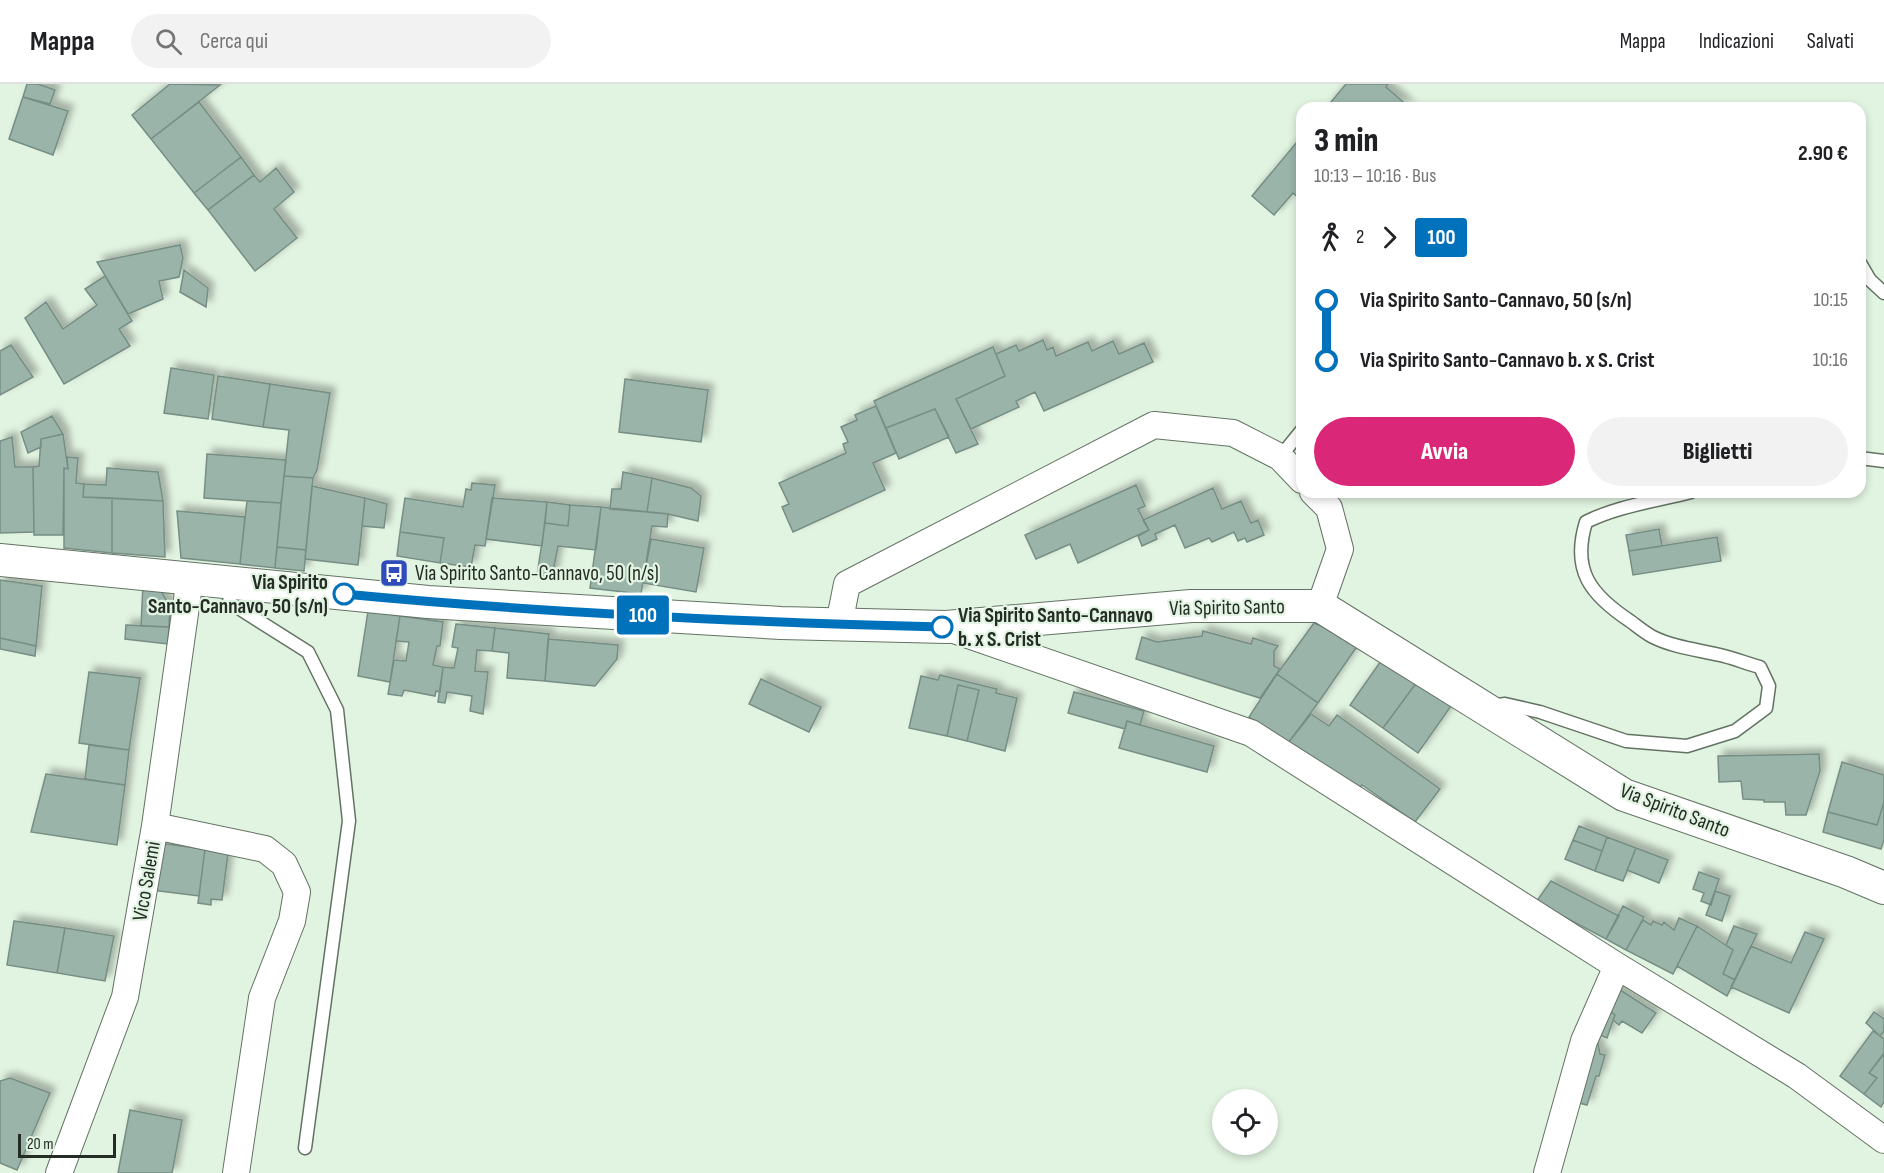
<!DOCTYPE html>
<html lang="it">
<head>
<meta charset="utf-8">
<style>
  :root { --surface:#fff; --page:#f2f2f2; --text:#202124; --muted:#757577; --line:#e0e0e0; --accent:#db2777 }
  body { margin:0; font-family:"Sofia Sans Condensed",sans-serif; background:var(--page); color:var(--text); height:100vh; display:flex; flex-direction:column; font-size:22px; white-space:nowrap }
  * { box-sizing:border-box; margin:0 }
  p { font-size:20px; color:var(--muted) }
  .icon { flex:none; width:33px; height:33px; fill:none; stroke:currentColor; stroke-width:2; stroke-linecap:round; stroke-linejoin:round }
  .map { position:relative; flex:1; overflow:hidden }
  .details { position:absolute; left:1296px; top:18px; width:570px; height:396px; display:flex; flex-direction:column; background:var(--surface); border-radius:18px; box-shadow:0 3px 9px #0003 }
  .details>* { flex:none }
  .badge { padding:0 12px; border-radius:4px; font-size:21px; line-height:39px }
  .tools { position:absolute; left:1212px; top:1005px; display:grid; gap:12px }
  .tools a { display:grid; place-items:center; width:66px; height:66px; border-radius:50%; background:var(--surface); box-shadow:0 3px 9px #0003; font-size:30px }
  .scale { position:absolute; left:18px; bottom:15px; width:98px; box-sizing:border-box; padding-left:6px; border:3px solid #252c25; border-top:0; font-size:16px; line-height:21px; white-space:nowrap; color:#252c25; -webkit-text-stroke:4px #e1f3e1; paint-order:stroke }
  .map>.badge { position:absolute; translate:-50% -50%; box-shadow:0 0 0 3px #fff }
  .legs { display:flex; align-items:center; gap:9px; height:66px; padding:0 18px; font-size:20px }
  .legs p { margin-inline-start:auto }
  .overview { display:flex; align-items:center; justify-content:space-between; height:102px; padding:0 18px }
  h1 { font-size:33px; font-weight:800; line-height:45px }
  .action { display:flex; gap:12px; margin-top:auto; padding:12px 18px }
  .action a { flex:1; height:69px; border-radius:36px; background:var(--accent); color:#fff; font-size:24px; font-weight:800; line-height:69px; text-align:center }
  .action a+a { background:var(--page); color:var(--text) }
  ul { padding:0 18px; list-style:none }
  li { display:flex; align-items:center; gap:21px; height:60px; font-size:22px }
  li i { display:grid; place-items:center; width:9px; height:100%; margin:0 8px; background:currentColor }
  li i::after { content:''; width:15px; height:15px; margin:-8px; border:4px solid; border-radius:50%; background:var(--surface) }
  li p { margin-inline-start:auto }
  li:first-child i { background:linear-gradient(#0000 50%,currentColor 0) }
  li:last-child i { background:linear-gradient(currentColor 50%,#0000 0) }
  header { display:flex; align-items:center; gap:36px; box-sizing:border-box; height:84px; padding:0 30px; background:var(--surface); border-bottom:2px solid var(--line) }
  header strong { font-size:28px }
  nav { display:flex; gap:33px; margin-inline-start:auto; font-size:21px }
  .search { width:420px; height:54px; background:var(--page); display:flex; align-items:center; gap:15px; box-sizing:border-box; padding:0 21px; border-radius:33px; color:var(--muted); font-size:22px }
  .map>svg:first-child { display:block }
  .building { fill:#9bb4aa; stroke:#768e84; stroke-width:1.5; filter:url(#shadow) }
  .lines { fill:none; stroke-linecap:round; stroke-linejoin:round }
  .service-casing { stroke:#637363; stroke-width:15 }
  .minor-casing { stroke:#637363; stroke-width:28 }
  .tertiary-casing { stroke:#637363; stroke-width:34 }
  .service { stroke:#fff; stroke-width:12 }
  .minor { stroke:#fff; stroke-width:26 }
  .tertiary { stroke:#fff; stroke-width:32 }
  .line-1-casing { stroke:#fff; stroke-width:14 }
  .line-1 { stroke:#0072bc; stroke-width:9 }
  .stop-1-dot { fill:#fff; stroke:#0072bc; stroke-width:3 }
  .labels { text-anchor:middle; stroke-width:4.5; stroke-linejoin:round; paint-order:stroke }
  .poi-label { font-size:21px; fill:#252c25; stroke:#e1f3e1; text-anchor:start }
  .stop-label { font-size:21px; font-weight:bold; fill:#252c25; stroke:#e1f3e1; text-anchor:end }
  .street-label { font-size:21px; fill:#252c25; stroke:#e1f3e1 }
</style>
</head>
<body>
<header>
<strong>Mappa</strong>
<div class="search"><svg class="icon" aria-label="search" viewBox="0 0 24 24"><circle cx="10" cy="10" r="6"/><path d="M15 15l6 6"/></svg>Cerca qui</div>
<nav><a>Mappa</a><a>Indicazioni</a><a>Salvati</a></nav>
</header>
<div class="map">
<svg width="1884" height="1089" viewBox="0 0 1884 1089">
  <defs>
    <filter id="shadow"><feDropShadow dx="5.5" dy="-5.5" stdDeviation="3" flood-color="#0004"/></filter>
  </defs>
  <rect width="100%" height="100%" fill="#e1f3e1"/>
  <!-- building -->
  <path class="building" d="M27,0H38L55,6L50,20L23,13Z
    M170,0L220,1L151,55L132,31Z
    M1346,0H1388L1386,3L1408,22L1326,24Z
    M23,13L68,27L53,71L9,55Z
    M199,18L241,73L194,109L151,55Z
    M1302,52V117L1293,109L1274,131L1252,112Z
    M241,73L254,91L208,126L194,109Z
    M276,84L294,108L274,125L297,154L255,187L208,126L254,91L260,98Z
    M180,161L183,174L179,193L159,197L163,215L128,230L97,178Z
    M184,186L208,204L206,223L180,208Z
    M105,192L132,237L119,245L130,262L64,300L25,234L46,218L63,245L97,221L85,205Z
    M1043,256L1047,266L1053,263L1056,272L1088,258L1092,267L1113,257L1119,270L1144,259L1153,278L1044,327L1035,308L1016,317L1019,323L971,345L956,315L1005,292L996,270L1016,261L1019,267Z
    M11,261L33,293L0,311V267Z
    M993,263L1005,292L956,315L978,360L956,369L935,325L886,344L874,317Z
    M171,284L214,291L208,335L164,329Z
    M218,292L270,300L263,343L212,335Z
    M625,295L708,306L701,358L619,348Z
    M270,300L330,309L317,386L313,394L284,392L289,346L263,343Z
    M876,322L896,369L873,379L885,406L793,448L782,423L789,420L779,399L846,369L843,360L848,358L841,343L857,336L855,331Z
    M935,325L949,353L899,375L886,344Z
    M52,332L63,350L41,355V363L28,369L21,348Z
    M63,350L68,385L64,384L63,451H34L33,383L39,382L41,355Z
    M12,353L15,383H33L34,448L0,449V357Z
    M207,370L286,376L281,419L204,414Z
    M67,373L78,374L76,399L84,400L83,413L112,414V469L64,464V384L68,385Z
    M107,384L158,388L163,417L83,413L84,400L106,401Z
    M623,388L652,394L647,428L610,425L612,405H621Z
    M284,392L313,394L306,466L277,463Z
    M652,394L691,404L701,412L698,437L668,430L647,428Z
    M472,399L495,401L485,462L475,461L471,483L440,479L444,454L400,448L405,414L463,423L466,405L471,406Z
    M1136,401L1145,422L1138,425L1149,446L1078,479L1070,460L1036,475L1025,451Z
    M312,402L365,414L358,481L305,475Z
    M1213,404L1222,425L1241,417L1251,439L1258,436L1264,451L1247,458L1245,454L1238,457L1234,448L1212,458L1209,454L1185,464L1175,441L1155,450L1157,455L1142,462L1138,452L1149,446L1143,436Z
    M112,414L163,417L165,473L112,469Z
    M365,414L387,420L384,444L362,442Z
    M492,414L547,418L542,462L486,455Z
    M247,417L281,419L275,484L240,480Z
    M547,418L570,421L568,442L545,439Z
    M570,421L601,423L596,466L558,462L552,493L537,491L545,439L568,442Z
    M601,423L668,430L667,443L652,442L641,510L590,504Z
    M177,427L245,433L240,480L181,474Z
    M1659,445L1662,462L1629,467L1626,451Z
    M400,448L444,454L440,479L397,472Z
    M1717,453L1721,477L1633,491L1629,467Z
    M651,455L704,464L696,508L643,499Z
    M277,463L306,466L304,487L275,484Z
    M0,496L42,502L36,562L0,554Z
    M143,500L158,502L170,522L169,543L141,542Z
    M368,527L400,532L390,598L358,592Z
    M400,532L443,538L440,562H437L433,581L443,583L440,608L436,607L435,612L404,606L402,612L388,610L394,576L406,577L409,558L396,557Z
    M1314,539L1360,558L1318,619L1277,590Z
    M456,540L495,544L492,567L477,566L475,587L488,588L483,630L470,627L472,612L447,608L445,619L438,618L443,583L454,584L458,564L452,563Z
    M126,541L169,543L168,560L125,555Z
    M495,544L549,550L545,597L507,594L509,569L492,567Z
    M1203,547L1251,560L1253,554L1278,562L1274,567V582L1280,585L1260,614L1136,575L1142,553L1157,558L1202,552Z
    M0,554L36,562L35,572L0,565Z
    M548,555L618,561L617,575L595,602L545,597Z
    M1383,574L1417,598L1383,644L1350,621Z
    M89,588L140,594L129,666L79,659Z
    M1277,590L1318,619L1288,659L1249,633Z
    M940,591L997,605L996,609L1017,614L1005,667L967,657L979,606L958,601L947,652L909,644L921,592L938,596Z
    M761,595L821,623L809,648L749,620Z
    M1417,598L1451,622L1418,669L1383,644Z
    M958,601L979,606L967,657L947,652Z
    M1074,608L1144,627L1140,641L1127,637L1125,645L1068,629Z
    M1311,630L1329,642L1337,631L1440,705L1415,738L1362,701L1358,706L1288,659Z
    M1127,637L1214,662L1207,688L1119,664Z
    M89,661L129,666L125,701L85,695Z
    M1819,670L1820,687L1806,731H1786L1785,718H1764V716L1743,715L1741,697L1719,698L1718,672Z
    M1842,678L1884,691V718L1877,741L1828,728Z
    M46,690L125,701L117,761L31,748Z
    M1884,718V756L1881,765L1823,748L1828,728L1877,741Z
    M1579,742L1607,753L1602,767L1573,756Z
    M1607,753L1636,764L1623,797L1595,787Z
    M1573,756L1602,767L1595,787L1565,775Z
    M158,759L205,765L199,812L152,806Z
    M1636,764L1668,776L1659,799L1627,786Z
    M205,765L228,769L222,816L211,815V821L198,819Z
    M1699,788L1719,795L1711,821L1701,817L1704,809L1693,805Z
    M1551,797L1619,832L1606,855L1536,818Z
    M1715,807L1730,812L1722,837L1706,831Z
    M1623,822L1644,833L1626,866L1606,855Z
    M1679,834L1697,842L1673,890L1626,866L1643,836L1651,841L1653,837L1662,841L1664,838L1674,846Z
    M14,837L65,844L57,889L7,881Z
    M1697,842L1733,866L1723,890L1735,896L1727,912L1677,882Z
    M1734,842L1757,850L1735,896L1723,890L1733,866L1726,861Z
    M65,844L114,852L105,897L57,889Z
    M1805,848L1824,855L1789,929L1731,903L1751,862L1791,879Z
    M1614,902L1656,929L1642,949L1622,937L1619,941L1613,936L1615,931L1601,920Z
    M1601,920L1615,931L1607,954L1598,950Z
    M1874,928L1884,935V947L1880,952L1866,939Z
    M1873,947L1884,955V969L1869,989L1877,994L1864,1010L1840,992Z
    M1589,957L1598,959L1600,970L1605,971L1599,992H1596L1587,1021L1571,1017Z
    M1884,970V1018L1881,1023L1864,1010L1877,994L1869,989Z
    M10,994L50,1009L17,1086L0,1079V997Z
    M130,1026L182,1036L172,1089H118Z"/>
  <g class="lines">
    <!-- service casing -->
    <g class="service-casing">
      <path id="service" d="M1860,179L1870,196L1884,209
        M1280,373L1302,346
        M1860,374L1884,377
        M232,500L229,518L308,568L337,626L349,737L305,1064
        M1493,622L1505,620L1540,628L1626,657L1687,662L1735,647L1766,624L1769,602L1760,583C1748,580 1736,575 1724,572C1701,566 1675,564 1653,553C1645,549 1637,542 1630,537C1591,511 1571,487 1586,438C1617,422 1657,417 1691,408"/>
    </g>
    <!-- minor casing -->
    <g class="minor-casing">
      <path id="minor" d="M1313,408L1329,424L1340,465L1320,522
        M839,540L847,500L1154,341L1233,349L1280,373L1302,396
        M951,545L1251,649L1617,882L1797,992L1884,1056
        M155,742L265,765L284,780L297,808L292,837L262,914L236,1089
        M59,1089L125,913L155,742L190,494
        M1547,1089L1584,957L1617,882"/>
    </g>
    <!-- tertiary casing -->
    <g class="tertiary-casing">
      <path id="tertiary" d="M0,476L428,518L781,539L946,543L1191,522H1320L1624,711L1846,788L1884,804"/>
    </g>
    <!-- service -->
    <use href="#service" class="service"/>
    <!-- minor -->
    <use href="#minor" class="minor"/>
    <!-- tertiary -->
    <use href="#tertiary" class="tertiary"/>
  </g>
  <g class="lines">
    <!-- line-1 casing -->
    <g class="line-1-casing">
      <path id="line-1" d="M344,510C543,529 743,538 942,543"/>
    </g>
    <!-- line-1 -->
    <use href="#line-1" class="line-1"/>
  </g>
  <!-- icons -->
  <defs>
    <g id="bus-square" transform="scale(1.5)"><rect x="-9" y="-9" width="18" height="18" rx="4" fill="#304cbc" stroke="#e1f3e1"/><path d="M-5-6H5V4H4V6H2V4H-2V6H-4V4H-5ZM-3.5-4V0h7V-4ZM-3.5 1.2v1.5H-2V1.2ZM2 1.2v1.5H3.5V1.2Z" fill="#fff"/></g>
  </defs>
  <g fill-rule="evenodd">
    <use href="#bus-square" x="394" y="489"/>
  </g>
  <!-- markers -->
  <g class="stop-1-dot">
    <circle cx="344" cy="510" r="10"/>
    <circle cx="942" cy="543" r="10"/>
  </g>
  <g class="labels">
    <!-- poi labels -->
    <g class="poi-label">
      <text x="415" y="496">Via Spirito Santo-Cannavo, 50 (n/s)</text>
    </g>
    <!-- stop labels -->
    <g class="stop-label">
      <text x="328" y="505">Via Spirito<tspan x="328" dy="24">Santo-Cannavo, 50 (s/n)</tspan></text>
      <text x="958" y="538" text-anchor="start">Via Spirito Santo-Cannavo<tspan x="958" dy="24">b. x S. Crist</tspan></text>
    </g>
    <!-- street labels -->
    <g class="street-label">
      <text transform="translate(1227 523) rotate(-1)" y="7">Via Spirito Santo</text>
      <text transform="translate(1675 726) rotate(21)" y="7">Via Spirito Santo</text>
      <text transform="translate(146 797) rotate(-80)" y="7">Vico Salemi</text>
    </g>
  </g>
</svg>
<div class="tools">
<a><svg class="icon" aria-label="locate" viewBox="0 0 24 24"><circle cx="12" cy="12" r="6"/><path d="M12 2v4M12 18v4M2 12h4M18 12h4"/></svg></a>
</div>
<div class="scale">20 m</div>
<b class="badge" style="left:643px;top:531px;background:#0072bc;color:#fff">100</b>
<section class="details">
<div class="overview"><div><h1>3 min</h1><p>10:13 – 10:16 · Bus</p></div><b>2.90 €</b></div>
<div class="legs"><svg class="icon" aria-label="walk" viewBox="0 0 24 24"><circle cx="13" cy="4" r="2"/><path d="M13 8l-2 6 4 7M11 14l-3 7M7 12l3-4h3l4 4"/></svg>2<svg class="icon" aria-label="forward" viewBox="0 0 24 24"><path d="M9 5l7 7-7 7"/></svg><b class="badge" style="background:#0072bc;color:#fff">100</b></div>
<ul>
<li><i style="color:#0072bc"></i><b>Via Spirito Santo-Cannavo, 50 (s/n)</b><p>10:15</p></li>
<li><i style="color:#0072bc"></i><b>Via Spirito Santo-Cannavo b. x S. Crist</b><p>10:16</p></li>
</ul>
<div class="action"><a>Avvia</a><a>Biglietti</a></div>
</section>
</div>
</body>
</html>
